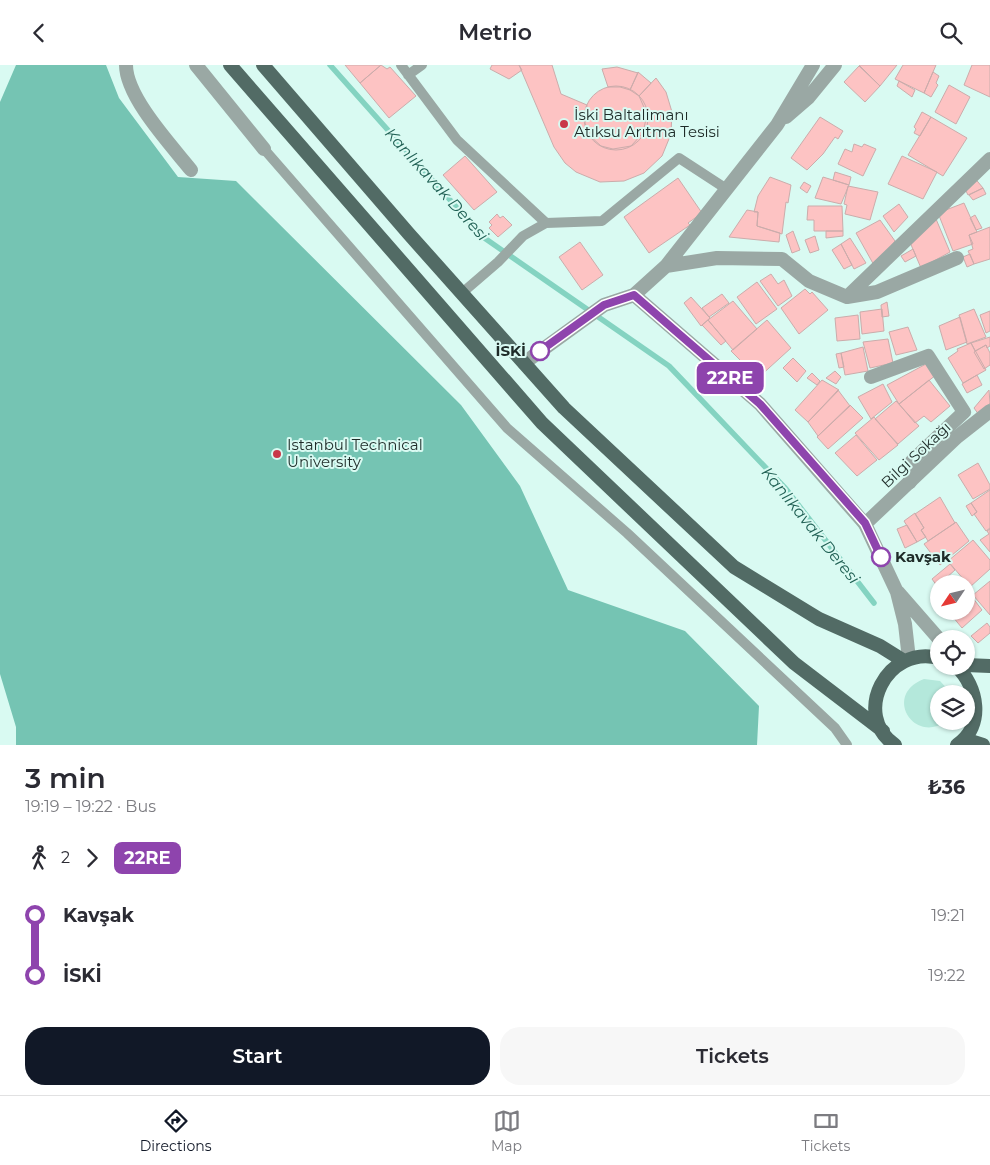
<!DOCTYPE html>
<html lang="en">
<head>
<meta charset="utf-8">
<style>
  :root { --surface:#fff; --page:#f7f7f7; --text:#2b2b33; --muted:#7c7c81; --line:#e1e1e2; --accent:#111827 }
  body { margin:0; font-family:Montserrat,sans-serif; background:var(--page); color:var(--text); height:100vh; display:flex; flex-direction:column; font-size:19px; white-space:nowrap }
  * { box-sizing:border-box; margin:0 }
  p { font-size:16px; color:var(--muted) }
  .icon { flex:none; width:28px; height:28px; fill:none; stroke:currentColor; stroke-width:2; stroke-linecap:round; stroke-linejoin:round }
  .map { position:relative; height:680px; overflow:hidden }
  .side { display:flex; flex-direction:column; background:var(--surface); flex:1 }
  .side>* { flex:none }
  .badge { padding:0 10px; border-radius:8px; font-size:18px; line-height:32px }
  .needle { width:32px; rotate:235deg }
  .buttons { position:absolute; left:930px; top:510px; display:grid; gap:10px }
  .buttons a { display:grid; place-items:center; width:45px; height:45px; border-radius:50%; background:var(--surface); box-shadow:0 1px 4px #0004; font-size:25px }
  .map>.badge { position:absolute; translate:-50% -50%; box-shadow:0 0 0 2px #fff }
  .legs { display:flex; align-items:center; gap:8px; height:55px; padding:0 25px; font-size:16px }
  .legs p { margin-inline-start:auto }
  .overview { display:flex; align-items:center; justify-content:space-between; height:85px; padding:0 25px }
  h1 { font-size:28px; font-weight:600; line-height:38px }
  .action { display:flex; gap:10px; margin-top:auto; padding:10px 25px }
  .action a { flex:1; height:58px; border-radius:20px; background:var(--accent); color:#fff; font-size:20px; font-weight:600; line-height:58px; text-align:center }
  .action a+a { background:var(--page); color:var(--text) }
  ul { padding:0 25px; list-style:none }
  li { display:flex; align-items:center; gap:18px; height:60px; font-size:19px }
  li i { display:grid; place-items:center; width:8px; height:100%; margin:0 6px; background:currentColor }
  li i::after { content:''; width:12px; height:12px; margin:-6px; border:4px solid; border-radius:50%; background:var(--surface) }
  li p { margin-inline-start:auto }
  li:first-child i { background:linear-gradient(#0000 50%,currentColor 0) }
  li:last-child i { background:linear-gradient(currentColor 50%,#0000 0) }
  header { display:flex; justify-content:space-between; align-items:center; height:65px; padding:0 25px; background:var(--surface); font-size:22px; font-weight:600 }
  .tabs { display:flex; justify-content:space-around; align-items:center; height:70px; border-top:1px solid var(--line); background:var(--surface); font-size:14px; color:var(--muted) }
  .tabs a { display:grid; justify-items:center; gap:2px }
  .tabs .active { color:var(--accent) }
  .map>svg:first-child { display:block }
  .green { fill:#b4e8db }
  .forest { fill:#75c4b3 }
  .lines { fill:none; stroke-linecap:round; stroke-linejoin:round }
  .stream { stroke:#84d3c1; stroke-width:5.5 }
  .building { fill:#fdc3c3; stroke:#cbacab }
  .service { stroke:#9aa8a4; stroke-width:10 }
  .minor { stroke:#9aa8a4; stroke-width:14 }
  .tertiary { stroke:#9aa8a4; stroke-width:14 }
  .primary { stroke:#526b65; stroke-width:14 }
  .line-1-casing { stroke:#fff; stroke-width:11 }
  .line-1 { stroke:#8e44ad; stroke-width:8 }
  .poi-dot { fill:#c93849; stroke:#d9faf2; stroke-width:2 }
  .stop-1-dot { fill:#fff; stroke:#8e44ad; stroke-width:2.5 }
  .labels { text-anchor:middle; stroke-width:4; stroke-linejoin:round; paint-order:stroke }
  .poi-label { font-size:15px; fill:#1e2b28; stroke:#d9faf2; text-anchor:start }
  .stop-label { font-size:15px; font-weight:bold; fill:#1e2b28; stroke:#d9faf2; text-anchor:end }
  .street-label { font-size:15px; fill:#1e2b28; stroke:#d9faf2 }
  .water-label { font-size:16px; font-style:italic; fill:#216155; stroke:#d9faf2 }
</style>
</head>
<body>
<header><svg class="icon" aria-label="back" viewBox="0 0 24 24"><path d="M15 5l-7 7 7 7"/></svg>Metrio<svg class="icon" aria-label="search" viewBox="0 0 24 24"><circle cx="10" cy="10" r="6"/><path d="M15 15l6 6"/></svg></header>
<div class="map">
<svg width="990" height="680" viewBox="0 0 990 680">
  <rect width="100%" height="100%" fill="#d9faf2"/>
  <!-- green -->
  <path class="green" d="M924,614L940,616L952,629H939V656H946C915,680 882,630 924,614Z"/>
  <!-- forest -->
  <path class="forest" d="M16,0H106L119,33L178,112L236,116L461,340L520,421L568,525L685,566L759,641L757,680H16V662L0,609V37Z"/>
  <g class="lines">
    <!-- stream -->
    <path class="stream" d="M330,0L483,172L669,301L786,424L874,538"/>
  </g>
  <!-- building -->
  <path class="building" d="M345,0H381L360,18Z
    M381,0L387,4L390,2L416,31L389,53L360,18Z
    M492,0H519L522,5L509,14L490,4Z
    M519,0H552L561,29L587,40L585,58L590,71L601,81L613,84L631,81L643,68L647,49L639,31L656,13L666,27L672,47L671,69L662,91L644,108L624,116L600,117L576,107L565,98L554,82Z
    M859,0H897L880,21Z
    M903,0H936L924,28L895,14Z
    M972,0H990V32L964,20Z
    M859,1L880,21L865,37L844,17Z
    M617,2L638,8L630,25L620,22H608L602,4Z
    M638,7L651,18L639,31L630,25Z
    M933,7L939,11L936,18L938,20L931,32L924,28Z
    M899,16L915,25L912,32L897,21Z
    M949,20L970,32L956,59L935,47Z
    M584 53a32 32 0 1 1 64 0a32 32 0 1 1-64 0Z
    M922,47L931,52L920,71L914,68L916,64L914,62Z
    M820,52L843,66L838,74L835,72L823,89L807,105L791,93Z
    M931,52L967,73L943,111L908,90Z
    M854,79L862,82L864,79L876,84L863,111L838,99L845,84L852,87Z
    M465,91L497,127L474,145L443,110Z
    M902,91L937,107L923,134L888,119Z
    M835,107L851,112L849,120L833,115Z
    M973,111L983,123L968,130L963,120Z
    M770,112L791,120L788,138L786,137L782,169L757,161L758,147H754L758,131Z
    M823,112L849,120L841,139L815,133Z
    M678,113L702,148L688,158L690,160L649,188L624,152Z
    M804,117L811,121L807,128L800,123Z
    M848,121L878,127L870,155L845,149L847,140L844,139Z
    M983,123L986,129L973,135L969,130Z
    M964,138L977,167L969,170L973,179L953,186L938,148Z
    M899,139L908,152L894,167L883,151Z
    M808,141H842L843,166H814V155H807Z
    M747,145L758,147L757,161L780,168L779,177L729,172Z
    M497,149L500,153L503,151L512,160L498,172L489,163L492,160L489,157Z
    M975,150L982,163L976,165L970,153Z
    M936,154L950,187L921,203L909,175Z
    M880,155L895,176L875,202L856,168Z
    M990,162V194L974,199L968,186L973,184L969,170Z
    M793,166L800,185L792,188L786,170Z
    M826,166H843V171L826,173Z
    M815,171L819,185L810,188L805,175Z
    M850,173L866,198L854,204L841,179Z
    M580,177L603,210L582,225L559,192Z
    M841,179L852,200L844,204L832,185Z
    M913,184L916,191L905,197L901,191Z
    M970,189L974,199L967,202L963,192Z
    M771,209L778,219L784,215L792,231L778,241L760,216Z
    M757,217L777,244L756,259L737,232Z
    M805,224L810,229L812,227L828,245L799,269L781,243Z
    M722,229L729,238L709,252L702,243Z
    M691,232L710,253L701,261L684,238Z
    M733,236L757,264L733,285L708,255Z
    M887,237L889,251L882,252L881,240Z
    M882,244L884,266L862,269L860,247Z
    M974,244L986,272L967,279L959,250Z
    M990,246V266L986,268L980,250Z
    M858,250L860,274L837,276L835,253Z
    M960,252L967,277L946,285L939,261Z
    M708,255L726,276L721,280L702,260Z
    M767,255L791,283L758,313L731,286Z
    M908,262L917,285L896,290L889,267Z
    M990,272V281L987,283L986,280L975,286L971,278Z
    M888,274L893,298L870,303L863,277Z
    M971,278L986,305L963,318L948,293L958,286L957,284Z
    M986,280L990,288V300L984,304L974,287Z
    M863,282L868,306L845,310L841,288Z
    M841,288L844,302L839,303L836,289Z
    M793,293L806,306L797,317L783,303Z
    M926,299L936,310L899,339L887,320Z
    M835,306L841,312L836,319L826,313Z
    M812,308L820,316L817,320L807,313Z
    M977,310L982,320L967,328L962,319Z
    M822,315L839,325L808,357L795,345Z
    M929,315L950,341L931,357L924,351L915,358L899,339Z
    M883,319L892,337L871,354L858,332Z
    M838,325L850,341L818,371L808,357Z
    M989,325L990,338L979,350L974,343Z
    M896,336L919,361L898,379L875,354Z
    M850,340L863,353L828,384L817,372Z
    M874,352L898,380L879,395L855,368Z
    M856,370L877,395L857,411L835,388Z
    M978,398L990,420V424L973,434L958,410Z
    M990,425V463L986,466L974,449L977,447L971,438Z
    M940,432L955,458L928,476L921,465L924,463L915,449Z
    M971,438L977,447L972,451L966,441Z
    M915,448L924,463L921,465L926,472L917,477L904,456Z
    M956,457L969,476L940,500L924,479Z
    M907,460L917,477L905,483L897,464Z
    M990,464V487L980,475L989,469L987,466Z
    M973,475L990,495V504L970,522L948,496Z
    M950,499L955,505L937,521L932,514Z
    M957,511L964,519H948Z
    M990,516V550L973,530Z
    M969,528L982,545L962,563L948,546H966V530Z
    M987,558L990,562V568L978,578L971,571Z"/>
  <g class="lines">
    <!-- service -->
    <path class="service" d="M401,0L457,75L546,158L602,156L679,93L725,123
      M408,10L422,0
      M264,84L507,363L627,468L835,663L847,680
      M462,228L498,197L523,171L546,158"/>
    <!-- minor -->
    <path class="minor" d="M126,0C126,32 171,80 191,105
      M196,0L264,84
      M786,52L808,33L835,0
      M666,201L717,193L782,194L809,216L847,232L877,227L957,193
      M634,230L760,339L865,459
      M847,232L990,94
      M524,298L604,240L634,230L666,201L777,60L813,0
      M871,312L928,291L964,347L912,396L910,417"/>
    <!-- tertiary -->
    <path class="tertiary" d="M898,527L939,574
      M909,594L905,559L897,527L865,459L957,372L990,346"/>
    <!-- primary -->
    <path class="primary" d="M230,0L542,358L794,598L883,666
      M263,0L409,169L564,343L734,502L819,554L880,581L904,596
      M966,600L990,601
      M956,601C978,621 985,661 957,680
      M964,674L983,680
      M895,680C851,650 887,579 939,593"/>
  </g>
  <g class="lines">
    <!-- line-1 casing -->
    <g class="line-1-casing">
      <path id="line-1" d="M540,286L604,240L634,230L760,339L865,458L881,492"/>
    </g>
    <!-- line-1 -->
    <use href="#line-1" class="line-1"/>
  </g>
  <!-- markers -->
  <g class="poi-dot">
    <circle cx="564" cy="59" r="5"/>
    <circle cx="277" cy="389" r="5"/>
  </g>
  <g class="stop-1-dot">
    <circle cx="540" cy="286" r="9"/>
    <circle cx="881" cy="492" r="9"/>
  </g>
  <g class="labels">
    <!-- poi labels -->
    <g class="poi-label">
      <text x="574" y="55">İski Baltalimanı<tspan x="574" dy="17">Atıksu Arıtma Tesisi</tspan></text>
      <text x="287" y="385">Istanbul Technical<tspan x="287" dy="17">University</tspan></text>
    </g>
    <!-- stop labels -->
    <g class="stop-label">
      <text x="526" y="291">İSKİ</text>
      <text x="895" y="497" text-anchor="start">Kavşak</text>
    </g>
    <!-- street labels -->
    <g class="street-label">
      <text transform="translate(916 390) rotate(-43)" y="5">Bilgi Sokağı</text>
    </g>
    <!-- water labels -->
    <g class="water-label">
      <text transform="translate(437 119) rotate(48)" y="6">Kanlıkavak Deresi</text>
      <text transform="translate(811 460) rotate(51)" y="6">Kanlıkavak Deresi</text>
    </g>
  </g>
</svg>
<div class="buttons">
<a><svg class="needle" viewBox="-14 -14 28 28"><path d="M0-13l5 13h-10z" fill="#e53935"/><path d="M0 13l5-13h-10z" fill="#7c7c81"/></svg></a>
<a><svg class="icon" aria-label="locate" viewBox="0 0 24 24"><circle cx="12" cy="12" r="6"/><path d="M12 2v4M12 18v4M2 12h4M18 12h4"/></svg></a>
<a><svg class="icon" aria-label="layers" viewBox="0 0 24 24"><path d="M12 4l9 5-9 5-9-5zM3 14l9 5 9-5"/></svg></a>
</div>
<b class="badge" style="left:730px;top:313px;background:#8e44ad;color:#fff">22RE</b>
</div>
<section class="side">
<div class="overview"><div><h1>3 min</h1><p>19:19 – 19:22 · Bus</p></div><b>₺36</b></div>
<div class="legs"><svg class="icon" aria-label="walk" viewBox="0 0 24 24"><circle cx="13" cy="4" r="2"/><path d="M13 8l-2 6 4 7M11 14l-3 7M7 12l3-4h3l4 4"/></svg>2<svg class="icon" aria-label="forward" viewBox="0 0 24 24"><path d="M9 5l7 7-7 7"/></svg><b class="badge" style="background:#8e44ad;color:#fff">22RE</b></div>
<ul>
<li><i style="color:#8e44ad"></i><b>Kavşak</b><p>19:21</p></li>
<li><i style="color:#8e44ad"></i><b>İSKİ</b><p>19:22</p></li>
</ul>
<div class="action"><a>Start</a><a>Tickets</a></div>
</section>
<nav class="tabs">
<a class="active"><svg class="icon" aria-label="directions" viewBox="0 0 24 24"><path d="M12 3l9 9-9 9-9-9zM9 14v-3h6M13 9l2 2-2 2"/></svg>Directions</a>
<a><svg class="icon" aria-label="map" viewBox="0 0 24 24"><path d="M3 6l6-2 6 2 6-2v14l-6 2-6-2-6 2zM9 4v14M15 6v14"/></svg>Map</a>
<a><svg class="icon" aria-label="tickets" viewBox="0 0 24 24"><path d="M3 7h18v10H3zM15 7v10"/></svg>Tickets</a>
</nav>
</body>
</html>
